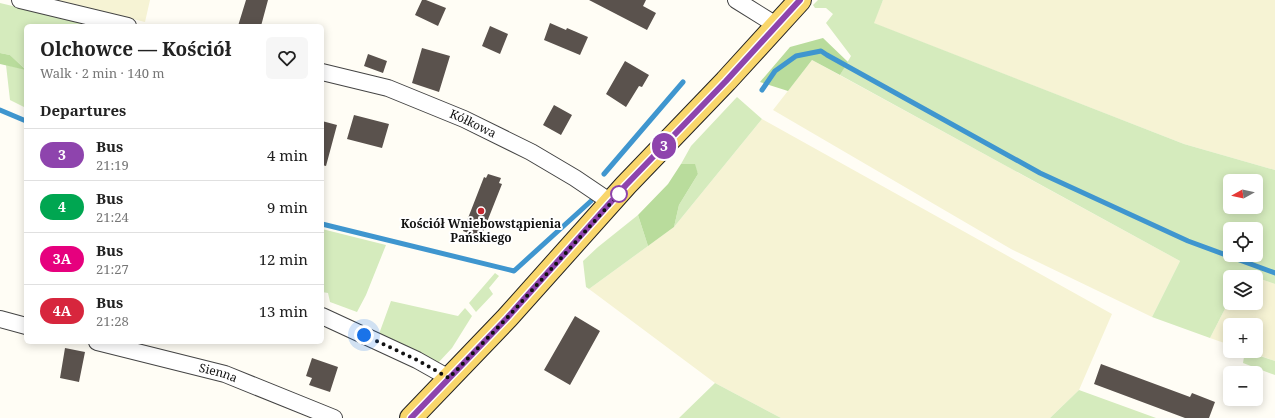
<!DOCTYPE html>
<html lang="en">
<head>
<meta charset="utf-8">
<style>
  :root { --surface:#fff; --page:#f6f6f6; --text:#222; --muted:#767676; --line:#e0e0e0 }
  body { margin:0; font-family:"Noto Serif",serif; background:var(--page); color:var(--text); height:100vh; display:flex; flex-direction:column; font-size:15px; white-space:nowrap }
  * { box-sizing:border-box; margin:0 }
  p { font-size:13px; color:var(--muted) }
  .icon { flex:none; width:22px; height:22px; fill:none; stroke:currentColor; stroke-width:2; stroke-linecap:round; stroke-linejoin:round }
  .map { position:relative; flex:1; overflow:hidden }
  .side { position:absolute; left:24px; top:24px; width:300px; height:320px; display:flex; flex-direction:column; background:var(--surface); border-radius:6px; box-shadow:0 2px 10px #0003 }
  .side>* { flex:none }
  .badge { padding:0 8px; border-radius:13px; font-size:14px; line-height:26px }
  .needle { width:26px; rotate:262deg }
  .controls { position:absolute; left:1223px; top:174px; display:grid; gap:8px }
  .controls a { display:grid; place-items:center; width:40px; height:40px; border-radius:6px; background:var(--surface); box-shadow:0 2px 10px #0003; font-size:20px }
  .you { position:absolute; width:20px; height:20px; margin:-10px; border:3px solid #fff; border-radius:50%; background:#1a73e8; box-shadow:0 0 0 6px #1a73e833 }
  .map>.badge { position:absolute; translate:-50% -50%; box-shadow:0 0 0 2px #fff }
  h2 { padding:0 16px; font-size:15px; line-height:36px }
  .round { display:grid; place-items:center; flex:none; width:42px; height:42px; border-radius:6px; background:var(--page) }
  .head { display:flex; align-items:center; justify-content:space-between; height:68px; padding:0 16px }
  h1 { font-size:19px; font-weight:700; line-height:30px }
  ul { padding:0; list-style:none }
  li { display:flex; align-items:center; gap:12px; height:52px; padding:0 16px; border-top:1px solid var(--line) }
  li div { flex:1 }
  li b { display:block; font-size:15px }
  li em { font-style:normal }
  li .badge { min-width:44px; font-weight:700; text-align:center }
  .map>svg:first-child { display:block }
  .farmland { fill:#f6f3d4 }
  .green { fill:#d5ebbd; fill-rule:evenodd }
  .forest { fill:#b9dc9c }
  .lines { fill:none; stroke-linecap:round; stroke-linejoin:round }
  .stream { stroke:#3f96cf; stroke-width:5 }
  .building { fill:#5a524d }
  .minor-casing { stroke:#444; stroke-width:18 }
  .primary-casing { stroke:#222; stroke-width:24 }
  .minor { stroke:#fff; stroke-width:16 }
  .primary { stroke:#f9d66b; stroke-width:22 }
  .line-casing { stroke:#fff; stroke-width:9 }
  .line { stroke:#8e44ad; stroke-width:6 }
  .walk { stroke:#111; stroke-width:4; stroke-dasharray:0 7.2 }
  .stop-dot { fill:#fff; stroke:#8e44ad; stroke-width:2 }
  .poi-dot { fill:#c4262e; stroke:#fff; stroke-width:1.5 }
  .labels { text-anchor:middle; stroke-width:4; stroke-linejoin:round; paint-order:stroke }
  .street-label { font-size:12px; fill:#111; stroke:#fff }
  .poi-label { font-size:12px; font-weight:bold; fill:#111; stroke:#fff }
</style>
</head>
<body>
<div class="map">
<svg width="1275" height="418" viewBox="0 0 1275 418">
  <rect width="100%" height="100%" fill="#fffdf5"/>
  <!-- farmland -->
  <path class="farmland" d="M55,0H150L145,22Z
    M883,0H1275V170L1184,144L873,23Z
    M812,60L1180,261L1152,317L1011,249L773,110Z
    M762,119L1112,314L1079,390L1050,418H781L715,383L589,289L674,227Z
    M1256,277L1275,284V361L1247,351H1256V325H1230V345L1210,338L1230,299V303H1256Z"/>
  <!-- green -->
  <path class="green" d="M818,0H883L874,23L1184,144L1275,170V284L1244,273L1242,277H1230V299L1210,338L1152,317L1180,261L840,75L851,56L826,23L833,14L826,8H815L813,5ZM1230,181H1256V207H1230ZM1230,229H1256V255H1230Z
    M0,3L96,26H26V108L10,100L6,65L25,69L10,55L0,53Z
    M737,97L762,119L674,227L679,205L698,174L694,164H681L691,146Z
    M638,215L648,246L589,289L586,287L583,261L598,247Z
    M322,229L386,245L366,295L357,312L330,302L328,293L322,292Z
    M495,273L499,276L489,288L493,294L476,312L469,303Z
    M391,301L458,316L465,308L472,316L452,348L438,363L429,361L379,334Z
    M1245,351L1275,361V375L1243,363Z
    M715,383L781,418H679Z
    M1079,390L1156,418H1050Z"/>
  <!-- forest -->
  <path class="forest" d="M823,38L848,62L840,75L812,60L788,91L760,82L790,47Z
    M0,53L10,55L26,70L0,64Z
    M681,164H695L698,174L679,205L674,227L648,246L638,215L668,184Z"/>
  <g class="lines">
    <!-- stream -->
    <path class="stream" d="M762,90L775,71L796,56L821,51L827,55L1040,173L1188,241L1275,273
      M0,110L26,121
      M604,174L683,82
      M322,224L514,271L591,201"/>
  </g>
  <!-- building -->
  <path class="building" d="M246,0H268L261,26H238Z
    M422,0H426L446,8L438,26L415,15Z
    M589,0H646L643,6L656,13L647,30Z
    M550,23L566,30L567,28L588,37L580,55L544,40Z
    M490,26L508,34L500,54L482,46Z
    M422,48L450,56L439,92L412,83Z
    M368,54L387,61L383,73L364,66Z
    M625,61L649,75L642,87L639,86L626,107L606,94Z
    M554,105L572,115L561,135L543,125Z
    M354,115L389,124L382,148L347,139Z
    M322,121L337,125L326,166L322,165Z
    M488,174L501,178L499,183L502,184L483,232H482L479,237L463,231L484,177L486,178Z
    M575,316L600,331L570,385L544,370Z
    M65,348L85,352L79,382L60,378Z
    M312,358L338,367L330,392L309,385L312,378L306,376Z
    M1101,364L1190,397L1192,393L1215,402L1209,418H1185L1094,384Z"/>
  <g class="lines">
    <!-- minor casing -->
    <g class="minor-casing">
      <g id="minor">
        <path d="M20,0L128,26"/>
        <path d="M736,0L776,25"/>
        <path id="s1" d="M322,72L388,88L464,119L531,152L575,178L612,203"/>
        <path d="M322,316L417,360L449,378"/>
        <path d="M0,319L26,326"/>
        <path id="s2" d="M97,342L225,374L334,418"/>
      </g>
    </g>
    <!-- primary casing -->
    <g class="primary-casing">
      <path id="primary" d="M411,418L507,318L626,185L726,81L800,0"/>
    </g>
    <!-- minor -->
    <use href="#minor" class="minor"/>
    <!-- primary -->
    <use href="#primary" class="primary"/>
  </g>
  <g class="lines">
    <!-- line casing -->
    <g class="line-casing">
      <path id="line" d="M411,418L507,318L626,185L726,81L800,0"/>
    </g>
    <!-- line -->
    <use href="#line" class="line"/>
    <!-- walk -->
    <path class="walk" d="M364,335L417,360L449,378L507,318L619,194"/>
  </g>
  <!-- markers -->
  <circle class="stop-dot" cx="619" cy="194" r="8"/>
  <circle class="poi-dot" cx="481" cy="211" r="4"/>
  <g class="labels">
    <!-- street labels -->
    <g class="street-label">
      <text dy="4" stroke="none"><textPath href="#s1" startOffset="160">Kółkowa</textPath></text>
      <text dy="4" stroke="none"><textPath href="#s2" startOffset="125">Sienna</textPath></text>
    </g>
    <!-- poi labels -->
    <g class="poi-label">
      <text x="481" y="228">Kościół Wniebowstąpienia<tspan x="481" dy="14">Pańskiego</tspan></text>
    </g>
  </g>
</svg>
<div class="controls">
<a><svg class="needle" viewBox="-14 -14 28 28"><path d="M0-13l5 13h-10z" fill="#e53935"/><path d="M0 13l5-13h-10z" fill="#767676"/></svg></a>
<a><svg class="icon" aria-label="locate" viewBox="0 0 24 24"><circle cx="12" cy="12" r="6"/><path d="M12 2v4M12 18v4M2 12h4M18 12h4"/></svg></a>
<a><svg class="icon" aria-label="layers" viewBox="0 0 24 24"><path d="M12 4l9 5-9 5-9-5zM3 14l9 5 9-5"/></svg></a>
<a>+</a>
<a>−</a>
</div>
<div class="you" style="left:364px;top:335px"></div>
<b class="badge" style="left:664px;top:146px;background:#8e44ad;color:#fff">3</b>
<section class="side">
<div class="head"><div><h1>Olchowce — Kościół</h1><p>Walk · 2 min · 140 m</p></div><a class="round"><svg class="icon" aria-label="heart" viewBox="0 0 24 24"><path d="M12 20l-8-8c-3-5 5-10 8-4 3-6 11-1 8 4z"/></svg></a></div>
<h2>Departures</h2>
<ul>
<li><span class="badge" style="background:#8e44ad;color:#fff">3</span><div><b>Bus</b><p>21:19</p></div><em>4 min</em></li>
<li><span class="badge" style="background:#00a651;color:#fff">4</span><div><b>Bus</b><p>21:24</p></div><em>9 min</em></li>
<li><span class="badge" style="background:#e6007e;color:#fff">3A</span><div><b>Bus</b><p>21:27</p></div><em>12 min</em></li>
<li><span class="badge" style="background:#d7263d;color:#fff">4A</span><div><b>Bus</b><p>21:28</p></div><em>13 min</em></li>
</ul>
</section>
</div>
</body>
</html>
